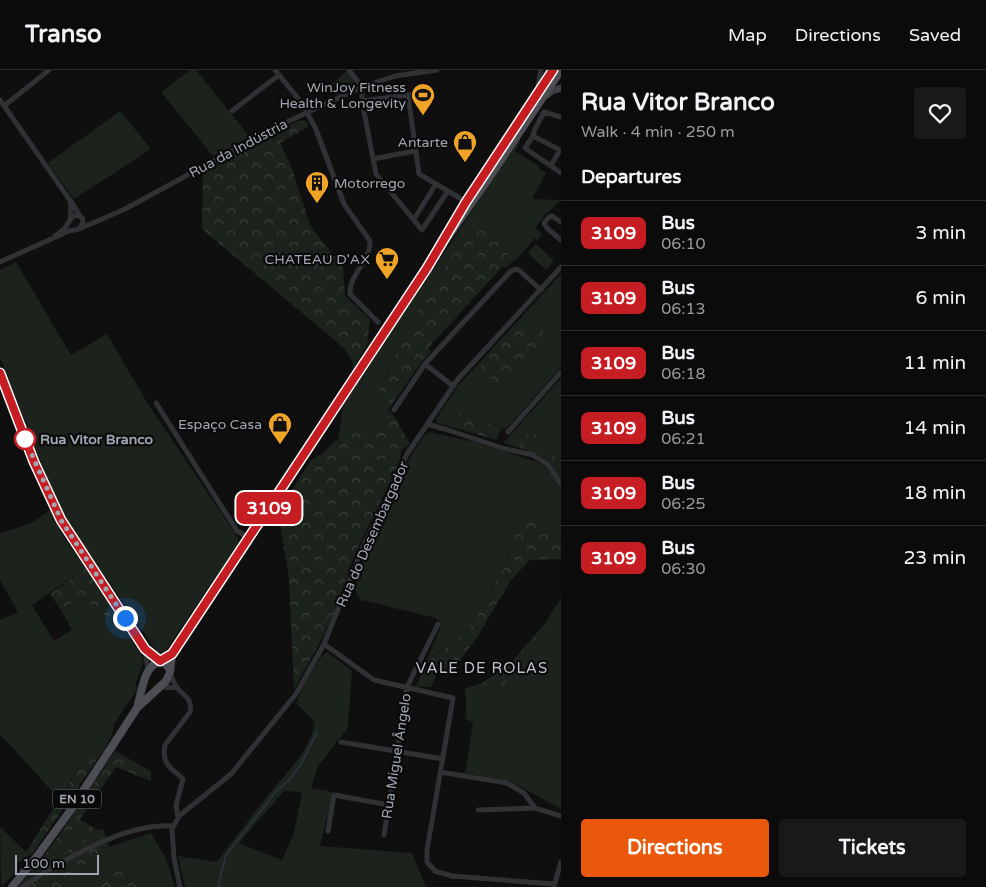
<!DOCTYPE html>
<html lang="en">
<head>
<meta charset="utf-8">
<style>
  :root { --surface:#0b0b0c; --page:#19191a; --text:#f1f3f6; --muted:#9a9b9d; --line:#2b2b2d; --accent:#ea580c }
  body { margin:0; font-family:"Varela Round",sans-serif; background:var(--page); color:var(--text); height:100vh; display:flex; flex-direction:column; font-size:19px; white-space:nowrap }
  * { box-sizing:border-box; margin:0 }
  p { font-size:16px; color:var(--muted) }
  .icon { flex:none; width:28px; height:28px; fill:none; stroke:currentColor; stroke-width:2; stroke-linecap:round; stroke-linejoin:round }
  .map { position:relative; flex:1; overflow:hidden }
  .side { display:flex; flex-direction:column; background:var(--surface); width:425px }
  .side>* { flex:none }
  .badge { padding:0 10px; border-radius:8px; font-size:18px; line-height:32px }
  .scale { position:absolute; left:15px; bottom:12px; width:84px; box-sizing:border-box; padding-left:5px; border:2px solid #a0a6b1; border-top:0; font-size:14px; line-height:18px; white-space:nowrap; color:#a0a6b1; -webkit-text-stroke:4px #0a0a0b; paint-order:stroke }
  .you { position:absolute; width:25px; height:25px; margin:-12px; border:4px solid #fff; border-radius:50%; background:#1a73e8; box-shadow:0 0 0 8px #1a73e833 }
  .map>.badge { position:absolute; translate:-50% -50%; box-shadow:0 0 0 2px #fff }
  h2 { padding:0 20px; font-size:19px; line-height:45px }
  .round { display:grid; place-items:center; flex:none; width:52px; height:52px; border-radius:5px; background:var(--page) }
  .summary { display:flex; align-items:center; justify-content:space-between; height:85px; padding:0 20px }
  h1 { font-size:24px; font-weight:700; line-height:38px }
  .button { display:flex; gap:10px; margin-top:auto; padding:10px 20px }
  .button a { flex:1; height:58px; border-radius:5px; background:var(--accent); color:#fff; font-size:20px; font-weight:700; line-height:58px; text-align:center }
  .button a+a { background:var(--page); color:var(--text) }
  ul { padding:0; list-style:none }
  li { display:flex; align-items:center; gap:15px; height:65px; padding:0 20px; border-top:1px solid var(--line) }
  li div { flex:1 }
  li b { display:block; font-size:19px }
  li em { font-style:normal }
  li .badge { min-width:55px; font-weight:700; text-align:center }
  header { display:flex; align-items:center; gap:30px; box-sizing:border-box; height:70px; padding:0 25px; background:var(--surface); border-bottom:1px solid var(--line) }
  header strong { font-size:24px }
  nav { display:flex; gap:28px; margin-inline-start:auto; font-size:18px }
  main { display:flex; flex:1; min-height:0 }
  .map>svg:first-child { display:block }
  .grass { fill:#1b231c; fill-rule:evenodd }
  .forest { fill:url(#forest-crowns); fill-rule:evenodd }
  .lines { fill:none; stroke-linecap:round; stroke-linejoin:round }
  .stream { stroke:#293238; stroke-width:2 }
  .street { stroke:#303135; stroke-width:5 }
  .secondary { stroke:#3e4045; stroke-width:7 }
  .primary { stroke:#4c4e54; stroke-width:8 }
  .line-casing { stroke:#fff; stroke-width:11 }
  .line { stroke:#c61d23; stroke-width:8 }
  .walk { stroke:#a0a6b1; stroke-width:5; stroke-dasharray:0 9 }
  .stop-dot { fill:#fff; stroke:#c61d23; stroke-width:2.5 }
  .labels { text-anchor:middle; stroke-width:4.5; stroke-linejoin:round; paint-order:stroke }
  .shield { fill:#0a0a0b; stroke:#73777f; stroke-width:1 }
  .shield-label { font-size:12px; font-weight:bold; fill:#a0a6b1 }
  .poi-label { font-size:14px; fill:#a0a6b1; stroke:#0a0a0b; text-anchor:end }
  .street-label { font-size:14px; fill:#a0a6b1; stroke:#0a0a0b }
  .stop-label { font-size:14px; font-weight:bold; fill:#a0a6b1; stroke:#0a0a0b; text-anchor:start }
  .neighbourhood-label { font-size:15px; letter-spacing:1px; fill:#c1c4cd; stroke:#0a0a0b }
</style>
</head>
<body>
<header>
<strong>Transo</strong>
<nav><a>Map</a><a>Directions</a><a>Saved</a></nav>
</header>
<main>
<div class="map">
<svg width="561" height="817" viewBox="0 0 561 817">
  <defs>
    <pattern id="forest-crowns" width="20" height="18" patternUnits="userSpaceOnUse" patternTransform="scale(1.25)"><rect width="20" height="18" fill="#1b231c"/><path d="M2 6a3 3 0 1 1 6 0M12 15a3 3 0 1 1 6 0" fill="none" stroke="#39403b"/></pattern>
  </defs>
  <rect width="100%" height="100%" fill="#0f0f10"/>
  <!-- grass -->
  <path class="grass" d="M190,0H196L250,67L213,86L161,22Z
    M348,0L355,10L354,17L337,26L328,17Z
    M120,41L151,79L74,129L48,93Z
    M518,71L520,72L515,81L539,96V98L546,103L532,129L561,130L545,145L535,158L542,164L538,170L535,168L515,191L503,181V172L474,152L418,239L379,320L388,340L395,347L380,356L338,369L343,336Z
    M536,174L554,191L546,200L528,183Z
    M16,192L71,285L107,264L148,334L238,468V474L164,583L157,582L60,441L0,287V200Z
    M561,204V297L506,359L461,340L452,357L437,353L436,349L457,317Z
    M561,308V410C545,385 534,381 505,374L504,372Z
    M429,362L475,372L537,392L547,398L561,418V473L528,446L521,449L506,493L468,559L425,592L439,599L431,617H416L442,553L435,548L362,530L361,531L355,520C358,508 360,495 365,483C374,462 413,371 429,362Z
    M50,440L66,471L86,498L32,535L54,571L72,560L61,540L81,527L108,547L115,544L144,590L136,613L137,620L114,654L112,665L105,678L96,671L59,729L0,664V550L18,542L0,510V463L32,453Z
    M561,528V739L510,711L465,703L473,653L466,648V626L464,619L482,613L488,623L548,560L544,555Z
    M327,582L352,601L348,658L318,696L311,718L333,722L320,776L412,783L426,817H185L178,786L216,792C234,770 251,747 268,725C286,703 310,681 315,652L296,633L306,611L321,587ZM284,721L302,722L294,763L282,790L239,773Z
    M75,756L93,765L43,796Z
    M0,757L29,785L25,791C20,791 18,791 14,795L18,800L1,817Z
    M151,763L166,789L175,817H143L144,807L108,797L98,817H70L74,803L109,777Z"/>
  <!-- forest -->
  <path class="forest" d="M300,50L307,52L308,57L280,73L292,98L300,124L311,157L343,197L345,226L370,249L367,276L353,298V293L345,279L202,159L203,99Z
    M474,151L503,172L504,181L514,190L506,198L503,196L428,278L431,281L420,294L388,340L379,320L418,239Z
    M519,257L544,260L535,285L511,313L500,317L481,296L501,273Z
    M461,340L502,358L496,370L452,357Z
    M395,347L410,374L401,381L400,391L354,486L332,549L294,620L289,508L278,442L311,390L320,385L338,369L380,356Z
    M536,363L541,365L537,379L552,385L561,395V405L548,388L520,378V368L525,364L532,367Z
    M525,446H528L561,473V489L530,490L511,510L476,569L449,604L425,593L468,559L506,493L521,449Z
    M86,498L115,544L108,548L81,527L61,540L50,524Z
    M544,555L549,560L507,610L502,617L488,623L482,613L509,595Z
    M96,671L105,678L32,784L29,785L26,782Z
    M115,681L151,701V711L116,697L80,749L98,761L103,758L109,777L74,803L70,817H18L54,773ZM75,756L92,765L45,795Z
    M108,797L145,807L143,817H98Z"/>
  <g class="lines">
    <!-- stream -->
    <path class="stream" d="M219,817L220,808L226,785L267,733L276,721L289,710L301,694L317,662"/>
    <!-- street -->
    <path class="street" d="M275,0L301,32L315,57L344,134L370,171C371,191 349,204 350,224L378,252
      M349,0L362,17V31L376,104L422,160L448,121L419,104L408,25L362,31
      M537,22L541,0
      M408,25L428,23
      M0,30L74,136L80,146
      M4,36L49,0
      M232,41L279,5
      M561,47L544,42L535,59L533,66L525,78L561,103
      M533,66L560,80L551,95
      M373,89L415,81
      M448,121L466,132
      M414,149L436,114
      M70,150L71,137L70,131
      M561,152L552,146L549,147L544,153L546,157L561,170
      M79,159L125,139L276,57L362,17L395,6L437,0
      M0,192L69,161L79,159L83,153L82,148L78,145L73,146L64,159L54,167
      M0,303L34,392L61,450L145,579L159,591
      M453,316L425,294L434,284L511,201L516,199L520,201L541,220
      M156,333L237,461L249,468
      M394,340L425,294
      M427,354L448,360L502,378L533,385L548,395L561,414
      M508,362L561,302
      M324,574L374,610L453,628L427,780V792L435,801L452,806L554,814
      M145,579L148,600
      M170,603C172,608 174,613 177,618C184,626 193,629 190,642L165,675C161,695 172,698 183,709L176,735L178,747
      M160,617L178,618
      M341,672L443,689
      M440,702L507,713L524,723L535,738L561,746
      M478,740L535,738
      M328,761L334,725L389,735
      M384,765L407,617L438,554
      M554,816L561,792
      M22,817C32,812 41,804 51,798C87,778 132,753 174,756
      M180,817L174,788L172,759L179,746L231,704L296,624L324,574L363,477L407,384L458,309L561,197"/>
    <!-- secondary -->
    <path class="secondary" d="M544,27L552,21L561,18"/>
    <!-- primary -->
    <path class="primary" d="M465,135L553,0
      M137,638C142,622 143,597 160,591L165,593L170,600
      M12,817L38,785L70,741L137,638L166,611L170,602L172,584L436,184L487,111L561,0"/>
  </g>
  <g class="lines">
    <!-- line casing -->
    <g class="line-casing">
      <path id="line" d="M0,303L34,392L61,450L145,579L160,591L172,584L427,198L466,132L553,0"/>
    </g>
    <!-- line -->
    <use href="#line" class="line"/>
    <!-- walk -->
    <path class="walk" d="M25,369L61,450L125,548"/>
  </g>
  <!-- icons -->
  <defs>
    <g id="stadium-pin" transform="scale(1.25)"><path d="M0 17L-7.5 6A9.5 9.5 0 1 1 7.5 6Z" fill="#f0a427" stroke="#0a0a0b"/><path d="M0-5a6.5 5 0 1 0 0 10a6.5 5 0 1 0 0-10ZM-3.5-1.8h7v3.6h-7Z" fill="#111"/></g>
    <g id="shop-pin" transform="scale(1.25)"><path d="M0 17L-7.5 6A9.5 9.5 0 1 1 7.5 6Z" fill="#f0a427" stroke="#0a0a0b"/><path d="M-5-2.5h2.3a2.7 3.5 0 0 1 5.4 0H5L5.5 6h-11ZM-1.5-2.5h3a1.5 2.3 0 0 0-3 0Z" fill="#111"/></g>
    <g id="building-pin" transform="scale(1.25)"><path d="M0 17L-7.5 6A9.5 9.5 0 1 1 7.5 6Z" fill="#f0a427" stroke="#0a0a0b"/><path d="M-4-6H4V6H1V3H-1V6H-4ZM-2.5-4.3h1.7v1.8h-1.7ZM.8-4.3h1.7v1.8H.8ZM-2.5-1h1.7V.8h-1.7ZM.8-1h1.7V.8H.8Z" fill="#111"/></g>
    <g id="supermarket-pin" transform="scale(1.25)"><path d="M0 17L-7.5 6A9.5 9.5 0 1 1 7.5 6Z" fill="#f0a427" stroke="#0a0a0b"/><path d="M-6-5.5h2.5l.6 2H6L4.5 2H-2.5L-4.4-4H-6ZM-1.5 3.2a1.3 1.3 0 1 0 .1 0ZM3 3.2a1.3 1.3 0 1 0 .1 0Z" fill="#111"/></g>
  </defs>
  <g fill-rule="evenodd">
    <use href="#stadium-pin" x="423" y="25"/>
    <use href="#shop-pin" x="465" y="72"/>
    <use href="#building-pin" x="317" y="113"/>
    <use href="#supermarket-pin" x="387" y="189"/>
    <use href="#shop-pin" x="280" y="354"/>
  </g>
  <!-- markers -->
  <circle class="stop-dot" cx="25" cy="369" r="10"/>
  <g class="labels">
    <!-- shield labels -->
    <rect class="shield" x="53" y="719.5" width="48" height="19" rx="4"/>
    <g class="shield-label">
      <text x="77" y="733">EN 10</text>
    </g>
    <!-- poi labels -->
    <g class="poi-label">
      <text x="406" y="22">WinJoy Fitness<tspan x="406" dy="16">Health &amp; Longevity</tspan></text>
      <text x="448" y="77">Antarte</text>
      <text x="334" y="118" text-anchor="start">Motorrego</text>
      <text x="370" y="194">CHATEAU D'AX</text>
      <text x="262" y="359">Espaço Casa</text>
    </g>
    <!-- street labels -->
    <g class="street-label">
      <text transform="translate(238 78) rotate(-28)" y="5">Rua da Indústria</text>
      <text transform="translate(372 464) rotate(-66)" y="5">Rua do Desembargador</text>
      <text transform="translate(396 686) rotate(-81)" y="5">Rua Miguel Ângelo</text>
    </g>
    <!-- stop labels -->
    <g class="stop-label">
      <text x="40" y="374">Rua Vitor Branco</text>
    </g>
    <!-- neighbourhood labels -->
    <g class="neighbourhood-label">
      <text x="482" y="603">VALE DE ROLAS</text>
    </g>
  </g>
</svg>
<div class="scale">100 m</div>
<div class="you" style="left:125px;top:548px"></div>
<b class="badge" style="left:269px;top:438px;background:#c61d23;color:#fff">3109</b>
</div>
<section class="side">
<div class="summary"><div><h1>Rua Vitor Branco</h1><p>Walk · 4 min · 250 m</p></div><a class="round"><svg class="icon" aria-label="heart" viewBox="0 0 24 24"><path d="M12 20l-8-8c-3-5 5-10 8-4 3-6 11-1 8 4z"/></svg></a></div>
<h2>Departures</h2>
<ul>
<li><span class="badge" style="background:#c61d23;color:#fff">3109</span><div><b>Bus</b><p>06:10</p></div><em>3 min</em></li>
<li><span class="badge" style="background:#c61d23;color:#fff">3109</span><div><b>Bus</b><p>06:13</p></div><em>6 min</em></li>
<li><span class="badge" style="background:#c61d23;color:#fff">3109</span><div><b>Bus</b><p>06:18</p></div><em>11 min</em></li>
<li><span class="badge" style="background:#c61d23;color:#fff">3109</span><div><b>Bus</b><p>06:21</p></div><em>14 min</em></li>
<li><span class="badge" style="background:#c61d23;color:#fff">3109</span><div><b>Bus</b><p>06:25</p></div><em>18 min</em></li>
<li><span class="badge" style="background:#c61d23;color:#fff">3109</span><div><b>Bus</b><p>06:30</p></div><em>23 min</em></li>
</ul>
<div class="button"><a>Directions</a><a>Tickets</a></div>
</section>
</main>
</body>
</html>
